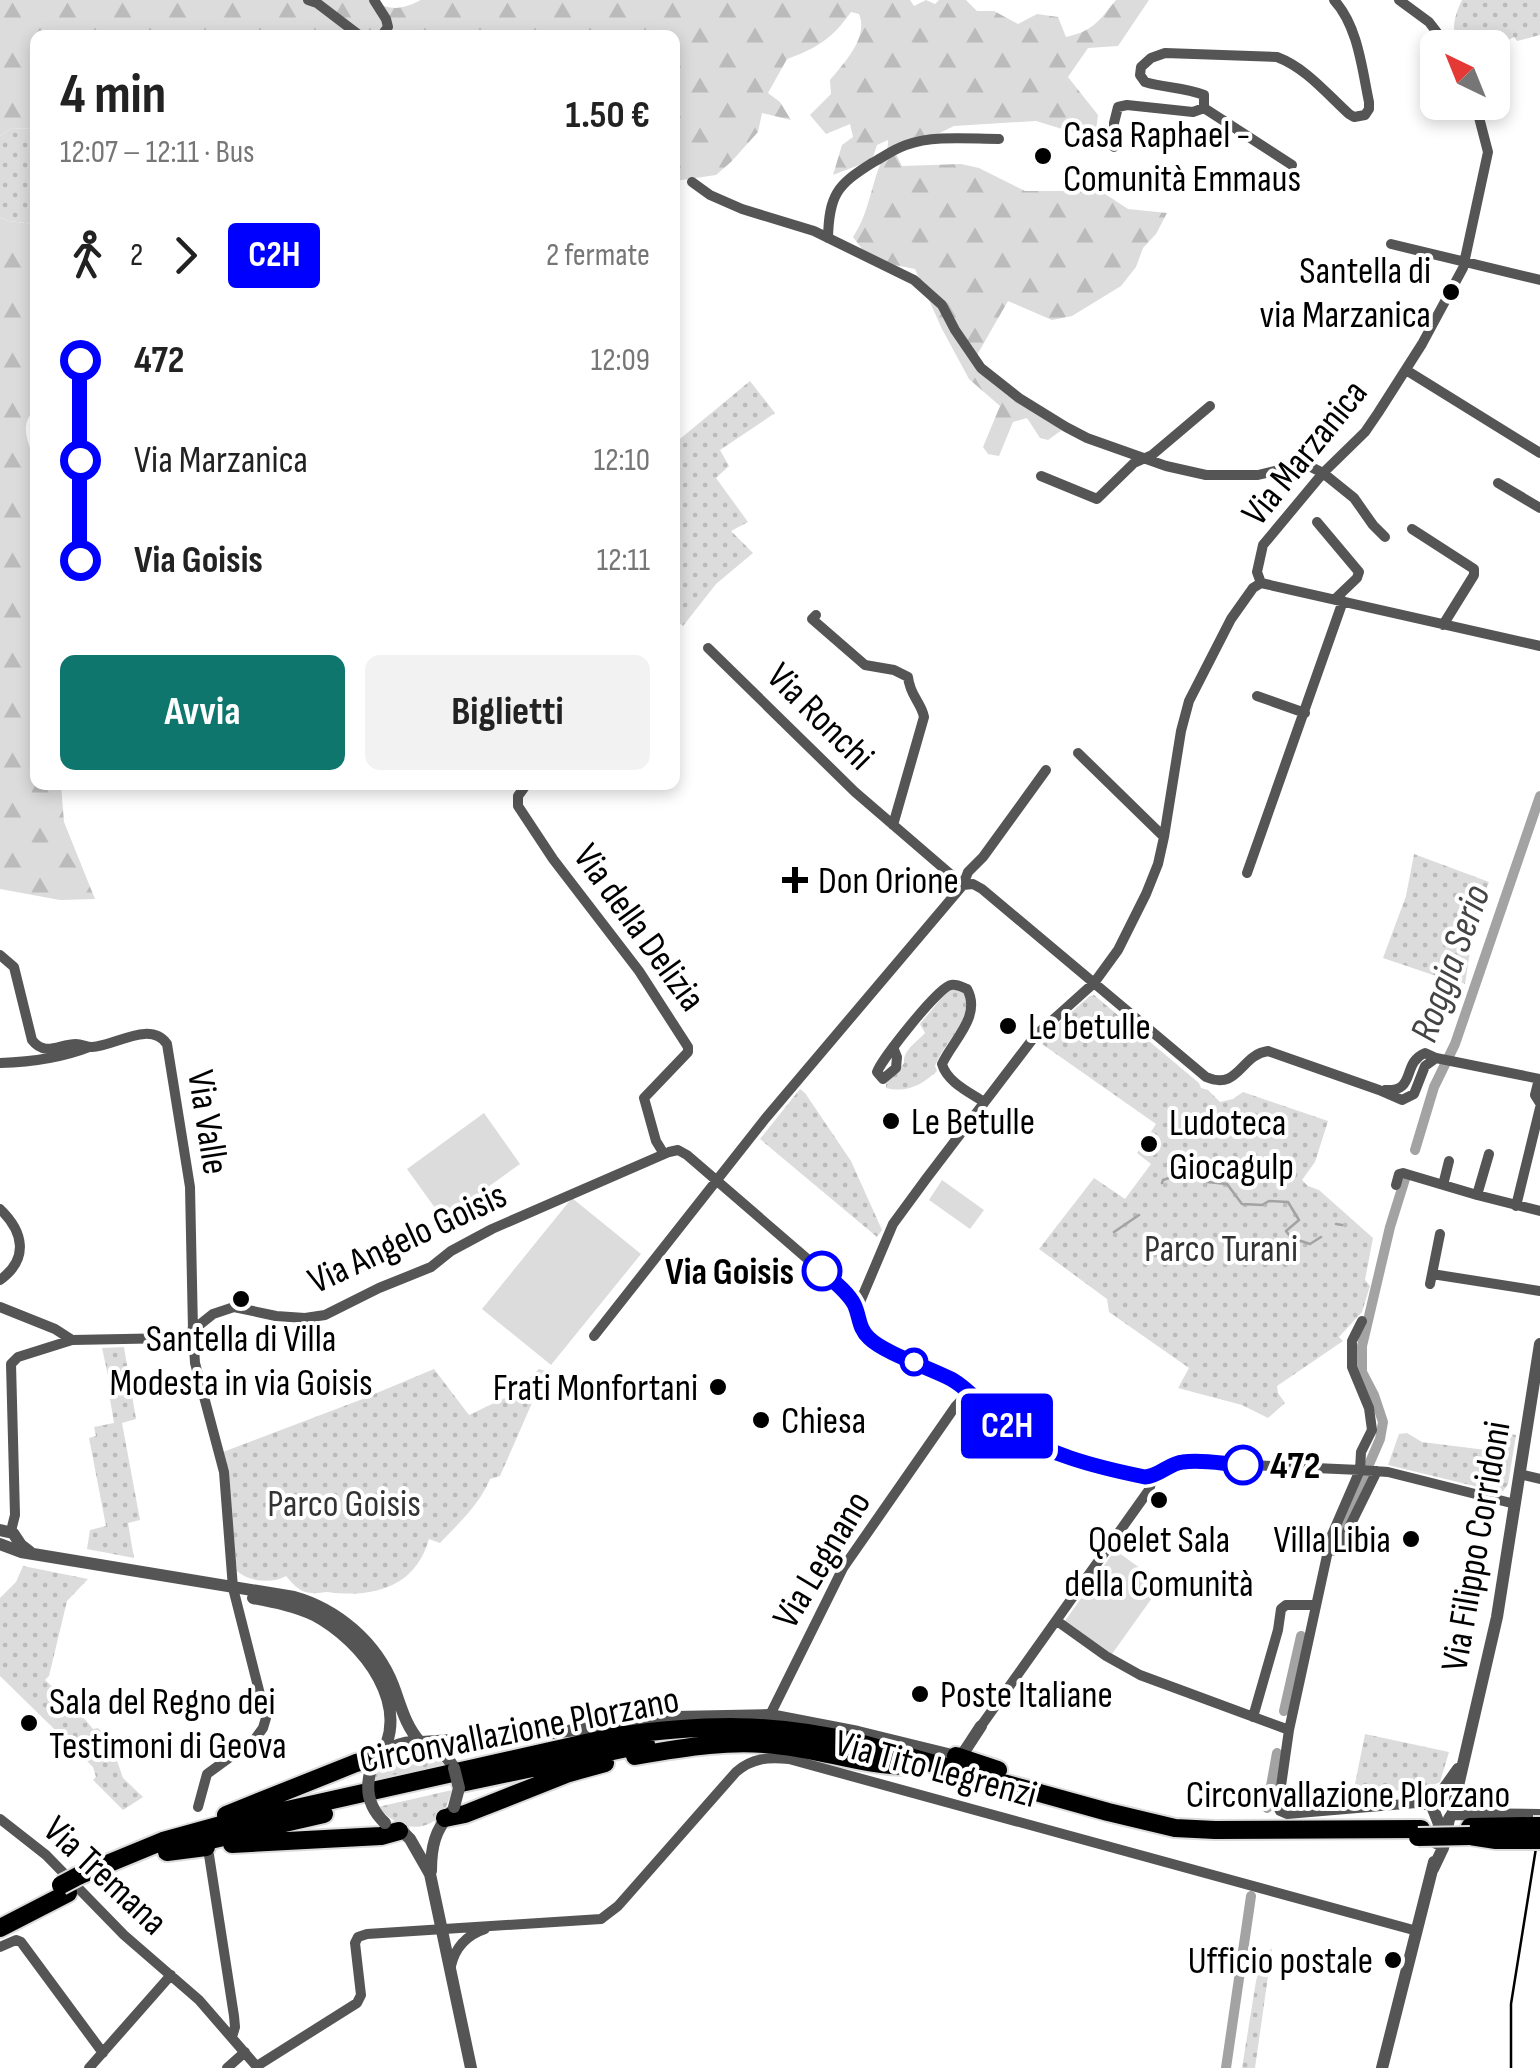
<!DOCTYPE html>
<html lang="it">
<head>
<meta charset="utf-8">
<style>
  :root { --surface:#fff; --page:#f2f2f2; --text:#222; --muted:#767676; --accent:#0f766e }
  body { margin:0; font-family:"Sofia Sans Condensed",sans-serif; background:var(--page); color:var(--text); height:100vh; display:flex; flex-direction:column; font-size:38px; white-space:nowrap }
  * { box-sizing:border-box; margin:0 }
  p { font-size:32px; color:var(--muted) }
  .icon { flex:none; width:55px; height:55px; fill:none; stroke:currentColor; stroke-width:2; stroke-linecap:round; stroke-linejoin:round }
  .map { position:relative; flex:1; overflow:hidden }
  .panel { position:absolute; left:30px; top:30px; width:650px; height:760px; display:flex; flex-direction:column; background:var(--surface); border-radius:15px; box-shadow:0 5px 15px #0003 }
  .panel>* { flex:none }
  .badge { padding:0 20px; border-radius:8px; font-size:35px; line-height:65px }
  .needle { width:65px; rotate:317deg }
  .fabs { position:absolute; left:1420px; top:30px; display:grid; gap:20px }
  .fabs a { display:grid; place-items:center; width:90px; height:90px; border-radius:15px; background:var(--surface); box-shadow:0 5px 15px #0003; font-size:50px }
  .map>.badge { position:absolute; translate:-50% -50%; box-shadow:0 0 0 5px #fff }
  .legs { display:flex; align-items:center; gap:15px; height:110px; padding:0 30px; font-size:32px }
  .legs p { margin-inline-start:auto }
  .headline { display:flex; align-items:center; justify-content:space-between; height:170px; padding:0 30px }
  h1 { font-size:55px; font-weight:700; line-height:75px }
  .action { display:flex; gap:20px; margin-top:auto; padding:20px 30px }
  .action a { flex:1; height:115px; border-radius:15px; background:var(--accent); color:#fff; font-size:40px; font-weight:700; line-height:115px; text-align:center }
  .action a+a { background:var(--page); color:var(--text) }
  ul { padding:0 30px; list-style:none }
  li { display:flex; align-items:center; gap:35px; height:100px; font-size:38px }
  li i { display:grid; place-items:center; width:15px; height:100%; margin:0 12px; background:currentColor }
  li i::after { content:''; width:25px; height:25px; margin:-12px; border:8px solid; border-radius:50%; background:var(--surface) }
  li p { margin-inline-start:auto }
  li:first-child i { background:linear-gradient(#0000 50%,currentColor 0) }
  li:last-child i { background:linear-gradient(currentColor 50%,#0000 0) }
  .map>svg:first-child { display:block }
  .green { fill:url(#green-dots) }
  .forest { fill:url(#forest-firs) }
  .pitch { fill:#dcdcdc }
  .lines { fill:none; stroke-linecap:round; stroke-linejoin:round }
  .stream { stroke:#a3a3a3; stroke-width:2.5 }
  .canal { stroke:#a3a3a3; stroke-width:10 }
  .trunk-casing { stroke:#dbdbdb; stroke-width:22 }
  .minor { stroke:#555; stroke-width:10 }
  .tertiary { stroke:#555; stroke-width:12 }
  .trunk { stroke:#000; stroke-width:18 }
  .tram { stroke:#000; stroke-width:2.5 }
  .trunk-bridge-casing { stroke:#dbdbdb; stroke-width:22; stroke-linecap:butt }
  .tertiary-bridge { stroke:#555; stroke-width:12 }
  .trunk-bridge { stroke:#000; stroke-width:18 }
  .line-1-casing { stroke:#fff; stroke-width:22 }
  .line-1 { stroke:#00f; stroke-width:15 }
  .poi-dot { fill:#000; stroke:#fff; stroke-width:4 }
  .stop-1-dot { fill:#fff; stroke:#00f; stroke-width:5 }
  .labels { text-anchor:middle; stroke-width:8; stroke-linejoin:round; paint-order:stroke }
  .poi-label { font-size:38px; fill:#000; stroke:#fff; text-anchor:start }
  .street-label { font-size:38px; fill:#000; stroke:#fff }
  .park-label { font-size:38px; fill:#333; stroke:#fff }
  .stop-label { font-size:38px; font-weight:bold; fill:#000; stroke:#fff; text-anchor:end }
  .water-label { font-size:40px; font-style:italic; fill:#444; stroke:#fff }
</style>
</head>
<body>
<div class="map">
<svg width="1540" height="2068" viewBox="0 0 1540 2068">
  <defs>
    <pattern id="green-dots" width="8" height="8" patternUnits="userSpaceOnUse" patternTransform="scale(2.5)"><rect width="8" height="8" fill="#dcdcdc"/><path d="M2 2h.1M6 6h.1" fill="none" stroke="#bbb" stroke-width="1.8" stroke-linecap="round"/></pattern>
    <pattern id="forest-firs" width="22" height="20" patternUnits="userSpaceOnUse" patternTransform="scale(2.5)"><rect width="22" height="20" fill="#dcdcdc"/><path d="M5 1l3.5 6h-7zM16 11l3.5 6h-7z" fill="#bbb"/></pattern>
  </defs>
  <rect width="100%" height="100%" fill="#fff"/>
  <!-- green -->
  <path class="green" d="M1462,0H1540V35L1517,41L1514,37C1476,57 1437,51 1462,0Z
    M12,128L35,129V224L8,221L0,217V136Z
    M750,381L775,413L720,450L729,466L716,478L748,522L731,531L753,553L716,584L683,626L675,620V443Z
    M1414,854L1489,882L1475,919L1465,984L1455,979L1442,978L1383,958L1406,896Z
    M949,989L960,991L965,994C972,1023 944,1041 935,1066L937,1071C922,1085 907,1093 886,1088V1084L904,1063C903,1050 917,1042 925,1033L920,1024Z
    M1094,995L1199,1083L1201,1088L1208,1090L1220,1102L1233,1099L1243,1092L1328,1121L1315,1162L1302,1180L1308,1186L1319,1190L1373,1238L1365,1280L1370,1286L1362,1312L1339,1337L1343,1341L1277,1386L1278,1393L1285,1403L1268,1418L1242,1405L1178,1388L1189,1368L1109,1312L1107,1299L1039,1249L1094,1178L1125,1199L1151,1164L1137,1153L1156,1124L1042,1044L1057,1029L1059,1023L1090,996Z
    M800,1089L805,1093L851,1161L882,1230L877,1237L760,1139Z
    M124,1347L136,1419L122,1423L140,1520L128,1523L134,1558L87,1549L90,1530L106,1526L89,1438L96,1436L94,1427L114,1423L110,1399L112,1394L102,1348Z
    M434,1369L469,1415L513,1394L539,1369L546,1371L500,1476L490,1479C480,1504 459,1523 440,1543L429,1539C415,1588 373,1598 327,1592C322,1592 317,1594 312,1593C300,1593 293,1584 286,1576C272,1584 249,1582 237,1571L228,1483L223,1452L360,1400Z
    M1497,1432L1516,1435L1508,1484L1503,1491L1499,1492L1388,1465L1399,1434L1407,1433L1422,1442L1494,1451Z
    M23,1566L88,1579L67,1601L49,1676L45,1680L79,1712L93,1729L98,1728L120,1750L115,1755L123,1778L143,1797L123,1810L93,1780L96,1777L93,1767L0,1676V1598L16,1582Z
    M1365,1734L1449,1752L1440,1782L1431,1786L1424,1795L1405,1790L1353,1794Z
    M411,1748C427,1749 436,1754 446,1767L373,1784C378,1763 390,1752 411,1748Z
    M452,1790C442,1833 406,1838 378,1807Z
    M1272,1948L1255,2068H1242L1256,1981L1262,1958Z"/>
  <!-- forest -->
  <path class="forest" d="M0,0H371C391,11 401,10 421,0H910L914,6L926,0L935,4L939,0H966L977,11H994L1018,24L1037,14L1058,17L1066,37C1093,31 1099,21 1116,0H1149L1118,46L1088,48L1068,77L1098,115L1095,139L1036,121L954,126L896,154L902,166L961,164L979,168L1025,191H1070L1093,186L1128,209L1167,213L1156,234L1143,248L1136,267L1121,286L1072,316L1052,320L1008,301L977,355L987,379L1008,396L1062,430L1048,440L1040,438L1027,418L1013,422L999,456L988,454L983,447L1000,406L969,379L942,329L915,269L895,265L865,253L853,237C867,216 870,193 878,170C882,159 889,151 888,140L877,145L872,160L833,175L842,145L853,137L850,124L826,134L810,115L831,94L830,80C844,63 869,37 859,14L851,12C832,39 817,48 787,59L768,93L780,102L791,120L762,113L758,132L731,162L716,175L675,181V35H35V129L12,128L0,136Z
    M0,217L8,221L35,224V410C18,424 29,444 35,461V785H61L64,822L95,899L60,900L0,889Z"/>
  <!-- pitch -->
  <path class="pitch" d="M484,1113L520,1164L443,1219L407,1169Z
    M942,1180L984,1210L970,1229L929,1200Z
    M572,1198L641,1254L551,1365L482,1309Z
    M1115,1550L1162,1584L1112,1654L1065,1621Z"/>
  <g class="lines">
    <!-- stream -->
    <path class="stream" d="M1162,1183L1163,1180L1181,1174L1186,1154L1207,1182L1227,1184L1242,1204L1262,1205L1269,1201L1288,1202L1299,1220L1286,1231L1295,1243L1301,1241L1310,1244L1321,1237
      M1336,1224L1342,1225
      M1114,1232L1139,1215"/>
    <!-- canal -->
    <path class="canal" d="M1415,1150L1434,1087L1455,1044L1540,796
      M1337,1538L1380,1439L1383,1422L1374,1395L1362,1372V1346L1390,1227L1405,1179
      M1284,1711L1301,1636
      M1267,1808L1277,1753
      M1226,2068L1251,1896"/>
    <!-- trunk casing -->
    <g class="trunk-casing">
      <path id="trunk" d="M635,1756C685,1747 733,1739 784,1746C826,1751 867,1766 909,1766
        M956,1756L998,1770
        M461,1783L646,1744
        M226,1815L356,1763L380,1757
        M445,1818L465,1814L569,1773L605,1763
        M1470,1827L1533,1826
        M1470,1836L1496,1840H1532
        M193,1844L324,1814
        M232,1844L381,1836L399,1831
        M167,1852L206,1847
        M78,1876L163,1841L221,1825L617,1736C706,1724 771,1722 859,1743L1108,1812L1175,1828L1215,1830L1421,1829
        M0,1928L68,1893"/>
    </g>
    <!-- minor -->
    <path class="minor" d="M308,0L317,3L359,35
      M374,0L386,19L388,27L382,35
      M1399,0L1429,22L1449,48
      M1204,108L1292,165
      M1114,147V123L1118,107L1127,105L1193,112L1204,108V95C1184,87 1164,88 1145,82L1140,75L1141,67L1151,58L1165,53L1277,57C1306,68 1326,93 1349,114L1354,117L1365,115L1369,109V102C1362,69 1358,26 1334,0
      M692,182L710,195L742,209L814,231L914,280L942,305L955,330L981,368L1019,398L1066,427L1087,438L1166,466L1206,475H1258L1296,466L1311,467L1323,473L1354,498L1373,525L1385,537
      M828,238C829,195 837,185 872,163C883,157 894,149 906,145C934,135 969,139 999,139
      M1391,244L1540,280
      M1406,370L1540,453
      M1041,476L1097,499L1134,463L1152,455L1210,406
      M1498,483L1540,508
      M1317,522L1359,572L1357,578L1335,599
      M1412,529L1474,569V575L1443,625
      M1261,583L1257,572L1263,545L1323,473L1365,432L1378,413L1422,344L1463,268L1488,152L1475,102
      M1261,583L1540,646
      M816,615L812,619L865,665L894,670L908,677C910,696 921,702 924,717L893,825
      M708,648L855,792L963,885
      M1257,696L1305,713
      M1078,753L1164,837
      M526,785L518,796V806L553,859L639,971L688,1047V1052L644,1098L656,1141L664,1154
      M1247,873L1343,601
      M963,885L973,884L982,889L1206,1077C1239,1091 1240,1055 1268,1051L1379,1090L1402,1100L1414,1094L1425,1066L1436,1058
      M0,955L14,967L32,1040C45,1057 59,1044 76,1044C82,1044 86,1047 92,1047C115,1046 150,1020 167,1044L190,1187L193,1330L184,1336L175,1338L72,1340L18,1357L11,1364L15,1515L11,1531
      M893,1047L897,1057L896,1068L883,1079L877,1072C882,1059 939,986 951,985C957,984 962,987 967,989C982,1016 953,1040 942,1064C947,1082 969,1092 984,1102
      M0,1063C30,1062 61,1058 89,1047
      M1539,1079L1535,1095L1540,1103
      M1385,1090C1417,1092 1401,1063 1425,1053L1436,1058L1540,1079
      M1396,1185L1399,1174L1403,1173L1477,1195L1540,1211
      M1443,1185L1449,1161
      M1477,1195L1489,1154
      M1516,1206L1540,1108
      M0,1209C24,1232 29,1259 0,1280
      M1432,1274L1540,1291
      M1430,1284L1440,1234
      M0,1307L55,1329L72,1340
      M857,1309L893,1224L926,1179L1035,1036L1094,983L1118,950L1146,894L1158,864L1164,837L1181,731L1189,701L1231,619L1253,588L1261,583
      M1362,1321L1352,1341V1367L1369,1408L1372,1430L1361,1452L1360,1470L1331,1537L1289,1730L1278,1807L1280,1811L1287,1814L1416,1803L1432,1806
      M594,1336L765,1119L963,885L968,872L983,857L1046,770
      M1519,1474L1540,1479
      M1153,1477L1170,1466L1182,1462L1360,1470L1388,1472L1515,1504
      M1329,1548L1335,1551L1339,1548L1377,1471
      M1057,1621L1106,1656L1140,1675L1289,1730
      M770,1715L843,1568L955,1407L969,1392
      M1253,1717L1278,1630L1281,1609L1286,1605H1315
      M981,1726L1149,1490L1153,1477
      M198,1807L207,1774L255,1739L263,1728L266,1718L233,1588L224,1472L195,1363L193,1330L213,1314L234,1307L276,1316L305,1318L325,1315L379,1288L431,1267L451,1251L492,1229L669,1152L678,1150L687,1155L848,1294C857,1307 856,1323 866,1336C880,1352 934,1369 955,1382C973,1393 985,1410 1002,1423C1032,1446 1115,1478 1153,1477
      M0,1819L46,1855L124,1935L199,2000L258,2068
      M209,1855L234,2016L235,2027L232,2037
      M0,1947L16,1940L21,1942L103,2053
      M451,1966C455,1948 467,1935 485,1929
      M257,2066L357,2003L361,1995L355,1943L358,1937L367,1934L601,1919L618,1906L736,1772C752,1758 768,1757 789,1759L1417,1931
      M89,2068L171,1975
      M227,2068L245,2052"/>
    <!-- tertiary -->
    <path class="tertiary" d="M0,1530L13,1533L21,1545L30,1552
      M0,1544L21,1552L294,1597C337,1609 376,1642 393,1685C401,1706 405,1725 420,1742
      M253,1598C274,1602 295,1606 314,1615C363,1641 417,1709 376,1762
      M422,1742L552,1733L675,1717L770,1715L858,1732L956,1756L964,1752L981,1726
      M383,1753C409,1734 438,1740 454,1768
      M1452,1814L1540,1815
      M395,1829L404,1833L410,1839L430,1874L471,2068
      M1436,1843L1439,1824L1432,1806L1433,1800L1441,1793L1458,1769
      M1433,1869L1443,1848L1449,1819L1456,1808L1455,1799L1497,1617L1540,1344
      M431,1871C431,1847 435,1830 451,1812
      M1382,2068L1434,1862"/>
    <!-- trunk -->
    <use href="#trunk" class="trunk"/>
    <!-- tram -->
    <path class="tram" d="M1511,2068V2004L1536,1848"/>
    <!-- trunk-bridge casing -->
    <g class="trunk-bridge-casing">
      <path id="trunk-bridge" d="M1533,1826H1540
        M1418,1837L1470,1836
        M1532,1840H1540
        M61,1885L78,1876"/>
    </g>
    <!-- tertiary-bridge -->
    <path class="tertiary-bridge" d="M370,1773C365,1793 370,1809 385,1823
      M454,1807L459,1788L454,1768"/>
    <!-- trunk-bridge -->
    <use href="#trunk-bridge" class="trunk-bridge"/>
  </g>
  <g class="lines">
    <!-- line-1 casing -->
    <g class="line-1-casing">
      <path id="line-1" d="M822,1271C833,1281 847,1291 854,1304C860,1316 858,1328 869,1338C884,1353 930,1368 951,1379C971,1390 985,1410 1003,1424C1043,1454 1096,1467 1145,1477C1160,1476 1169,1463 1183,1462C1202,1459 1224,1464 1243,1465"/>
    </g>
    <!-- line-1 -->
    <use href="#line-1" class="line-1"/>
  </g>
  <!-- markers -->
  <g class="poi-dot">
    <circle cx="1043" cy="156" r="10"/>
    <circle cx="1451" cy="292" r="10"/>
    <path d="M790 865h10v10h10v10h-10v10h-10v-10h-10v-10h10z"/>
    <circle cx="1008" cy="1026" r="10"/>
    <circle cx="891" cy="1121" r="10"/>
    <circle cx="1149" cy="1144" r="10"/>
    <circle cx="241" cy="1299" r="10"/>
    <circle cx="718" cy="1387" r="10"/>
    <circle cx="761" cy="1420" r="10"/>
    <circle cx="1159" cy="1500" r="10"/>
    <circle cx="1411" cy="1539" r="10"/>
    <circle cx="920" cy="1694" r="10"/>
    <circle cx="29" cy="1723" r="10"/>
    <circle cx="1393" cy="1960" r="10"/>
  </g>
  <g class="stop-1-dot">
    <circle cx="822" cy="1271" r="18"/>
    <circle cx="914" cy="1362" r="12"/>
    <circle cx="1243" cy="1465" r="18"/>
  </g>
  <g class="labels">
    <!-- poi labels -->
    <g class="poi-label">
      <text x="1063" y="147">Casa Raphael -<tspan x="1063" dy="44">Comunità Emmaus</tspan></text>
      <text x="1431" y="283" text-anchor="end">Santella di<tspan x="1431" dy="44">via Marzanica</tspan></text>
      <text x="818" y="893">Don Orione</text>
      <text x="1028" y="1039">Le betulle</text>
      <text x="911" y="1134">Le Betulle</text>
      <text x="1169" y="1135">Ludoteca<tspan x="1169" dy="44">Giocagulp</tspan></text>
      <text x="241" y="1351" text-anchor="middle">Santella di Villa<tspan x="241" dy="44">Modesta in via Goisis</tspan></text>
      <text x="698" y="1400" text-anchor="end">Frati Monfortani</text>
      <text x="781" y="1433">Chiesa</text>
      <text x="1159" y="1552" text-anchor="middle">Qoelet Sala<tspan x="1159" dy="44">della Comunità</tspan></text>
      <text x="1391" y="1552" text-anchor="end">Villa Libia</text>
      <text x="940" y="1707">Poste Italiane</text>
      <text x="49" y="1714">Sala del Regno dei<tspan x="49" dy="44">Testimoni di Geova</tspan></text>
      <text x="1373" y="1973" text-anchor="end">Ufficio postale</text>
    </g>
    <!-- street labels -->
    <g class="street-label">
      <text transform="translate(1304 452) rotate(-51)" y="13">Via Marzanica</text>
      <text transform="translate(821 716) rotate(45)" y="13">Via Ronchi</text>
      <text transform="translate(640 927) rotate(54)" y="13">Via della Delizia</text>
      <text transform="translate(209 1122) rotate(81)" y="13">Via Valle</text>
      <text transform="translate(407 1237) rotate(-25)" y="13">Via Angelo Goisis</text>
      <text transform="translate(1475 1546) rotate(-80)" y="13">Via Filippo Corridoni</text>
      <text transform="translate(821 1559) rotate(-59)" y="13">Via Legnano</text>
      <text transform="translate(519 1729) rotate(-11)" y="13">Circonvallazione Plorzano</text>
      <text transform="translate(936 1768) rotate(15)" y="13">Via Tito Legrenzi</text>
      <text x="1348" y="1807">Circonvallazione Plorzano</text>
      <text transform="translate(106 1875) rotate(43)" y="13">Via Tremana</text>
    </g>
    <!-- park labels -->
    <g class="park-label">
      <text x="1221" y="1261">Parco Turani</text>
      <text x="344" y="1516">Parco Goisis</text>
    </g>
    <!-- stop labels -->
    <g class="stop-label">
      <text x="794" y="1284">Via Goisis</text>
      <text x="1270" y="1478" text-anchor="start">472</text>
    </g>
    <!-- water labels -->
    <g class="water-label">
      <text transform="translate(1449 963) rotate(-70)" y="14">Roggia Serio</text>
    </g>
  </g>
</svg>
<div class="fabs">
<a><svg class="needle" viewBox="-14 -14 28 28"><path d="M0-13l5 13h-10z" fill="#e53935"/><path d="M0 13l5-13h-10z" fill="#767676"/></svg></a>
</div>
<b class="badge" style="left:1007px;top:1426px;background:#00f;color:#fff">C2H</b>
<section class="panel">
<div class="headline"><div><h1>4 min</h1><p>12:07 – 12:11 · Bus</p></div><b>1.50 €</b></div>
<div class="legs"><svg class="icon" aria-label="walk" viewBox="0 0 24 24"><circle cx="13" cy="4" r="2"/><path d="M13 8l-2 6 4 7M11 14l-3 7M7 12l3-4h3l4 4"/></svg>2<svg class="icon" aria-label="forward" viewBox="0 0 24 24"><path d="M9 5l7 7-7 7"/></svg><b class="badge" style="background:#00f;color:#fff">C2H</b><p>2 fermate</p></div>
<ul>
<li><i style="color:#00f"></i><b>472</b><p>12:09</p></li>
<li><i style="color:#00f"></i><span>Via Marzanica</span><p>12:10</p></li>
<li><i style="color:#00f"></i><b>Via Goisis</b><p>12:11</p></li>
</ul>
<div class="action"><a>Avvia</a><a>Biglietti</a></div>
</section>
</div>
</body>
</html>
